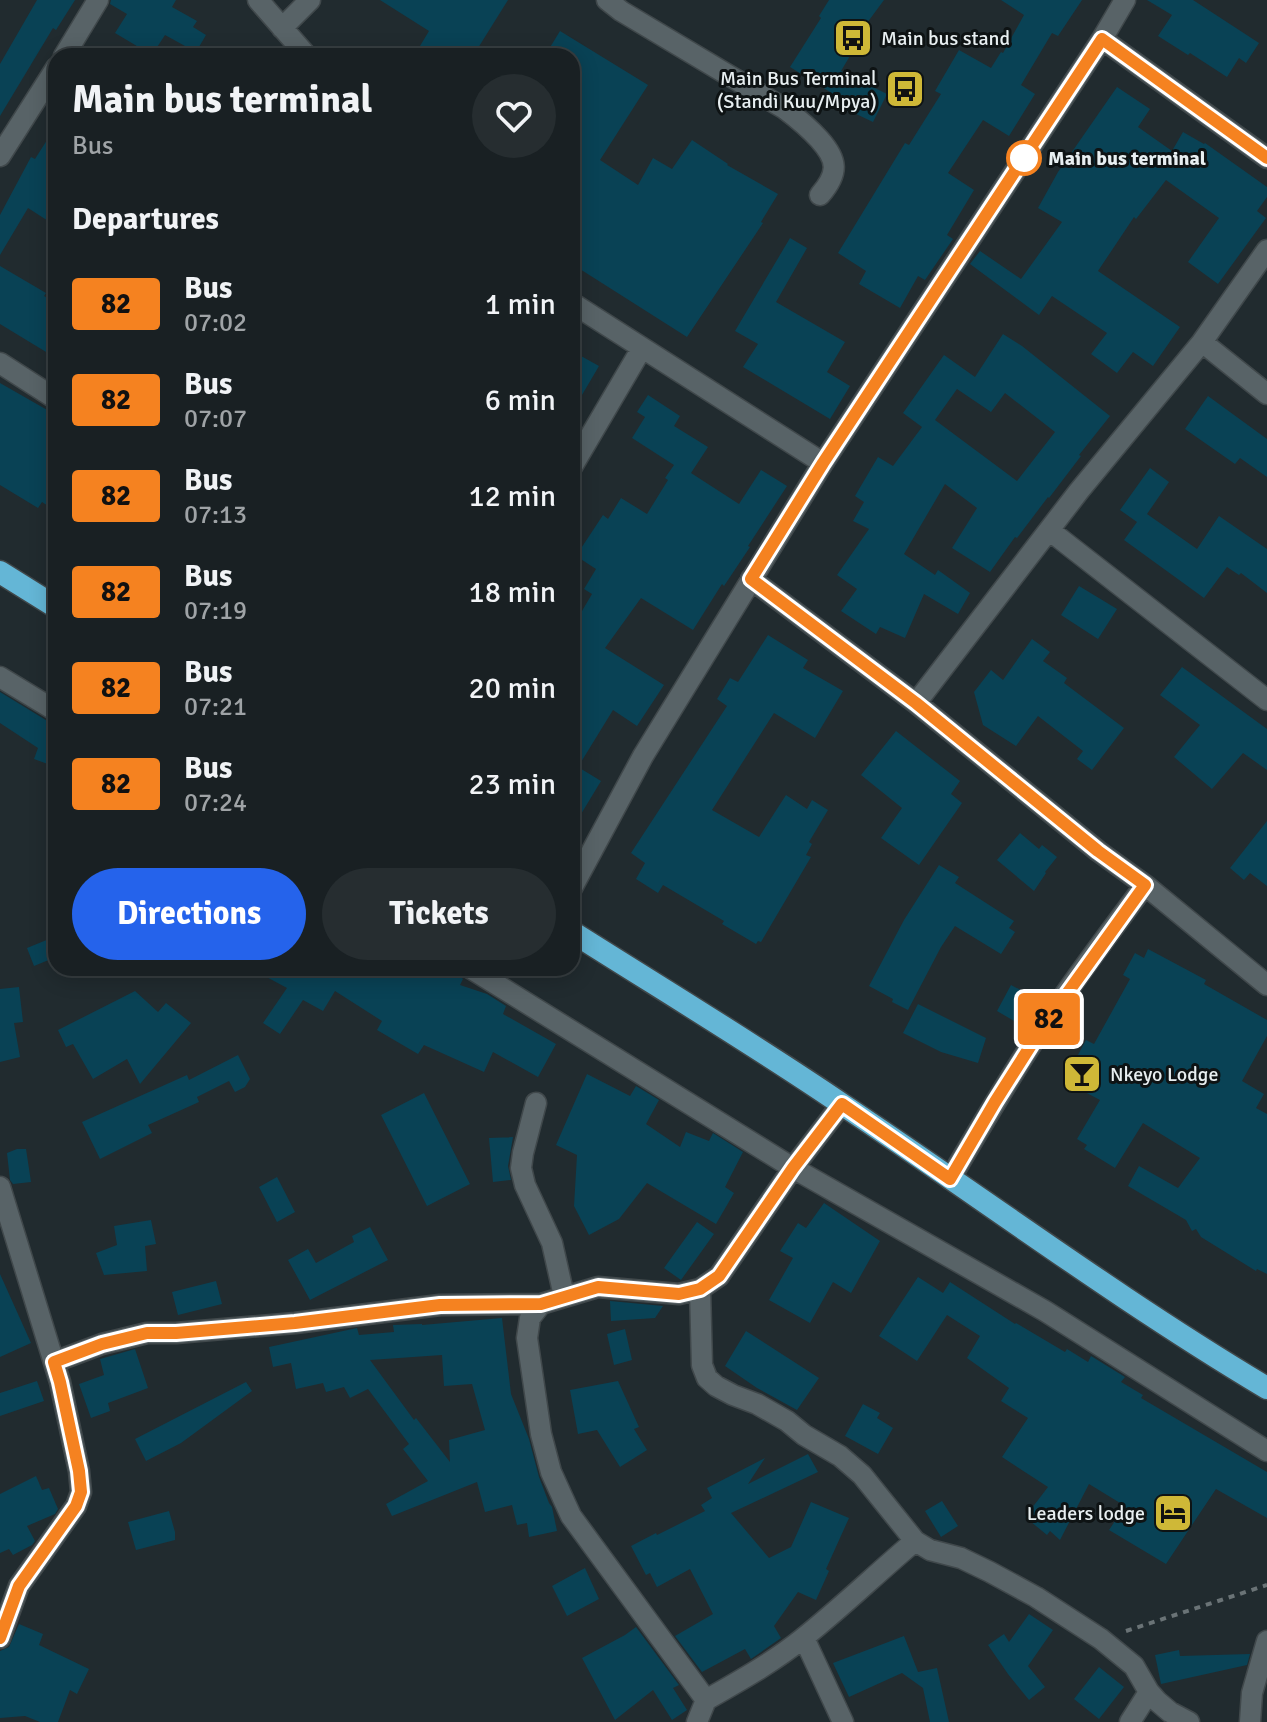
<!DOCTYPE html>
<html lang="en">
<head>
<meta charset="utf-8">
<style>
  :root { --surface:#192023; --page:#262d30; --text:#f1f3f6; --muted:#9fa3a6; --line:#373e41; --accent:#2563eb }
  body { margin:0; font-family:Signika,sans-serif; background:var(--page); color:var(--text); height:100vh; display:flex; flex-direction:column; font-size:30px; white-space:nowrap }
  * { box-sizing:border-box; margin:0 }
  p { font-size:26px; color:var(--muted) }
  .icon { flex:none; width:44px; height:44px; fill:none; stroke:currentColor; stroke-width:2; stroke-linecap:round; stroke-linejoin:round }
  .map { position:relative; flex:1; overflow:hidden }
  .drawer { position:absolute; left:48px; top:48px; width:532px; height:928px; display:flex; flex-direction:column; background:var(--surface); border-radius:24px; box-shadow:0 4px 20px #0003,0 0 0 2px var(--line) }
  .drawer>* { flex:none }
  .badge { padding:0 16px; border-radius:6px; font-size:28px; line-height:52px }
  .map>.badge { position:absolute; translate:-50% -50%; box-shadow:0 0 0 4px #fff }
  h2 { padding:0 24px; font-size:30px; line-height:72px }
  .round { display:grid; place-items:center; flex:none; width:84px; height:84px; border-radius:42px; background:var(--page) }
  .head { display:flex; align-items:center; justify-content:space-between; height:136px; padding:0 24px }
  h1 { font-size:38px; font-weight:700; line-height:60px }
  .primary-button { display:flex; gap:16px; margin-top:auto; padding:16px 24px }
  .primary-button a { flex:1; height:92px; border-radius:48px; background:var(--accent); color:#fff; font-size:32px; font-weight:700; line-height:92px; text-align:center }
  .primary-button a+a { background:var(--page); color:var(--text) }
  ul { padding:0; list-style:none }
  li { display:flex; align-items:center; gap:24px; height:96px; padding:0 24px }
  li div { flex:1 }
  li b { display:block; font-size:30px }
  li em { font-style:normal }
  li .badge { min-width:88px; font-weight:700; text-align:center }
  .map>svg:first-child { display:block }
  .building { fill:#094255; fill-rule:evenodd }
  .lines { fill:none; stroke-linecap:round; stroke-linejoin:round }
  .minor-casing { stroke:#40484b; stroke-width:23 }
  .trunk-casing { stroke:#40484b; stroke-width:25 }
  .path { stroke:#6a7376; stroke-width:4; stroke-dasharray:6 6; stroke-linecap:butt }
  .minor { stroke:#586367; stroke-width:20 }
  .trunk { stroke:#64b6d6; stroke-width:22 }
  .line-casing { stroke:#fff; stroke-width:18 }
  .line { stroke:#f58220; stroke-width:12 }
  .stop-dot { fill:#fff; stroke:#f58220; stroke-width:4 }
  .labels { text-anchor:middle; stroke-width:6; stroke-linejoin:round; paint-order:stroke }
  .poi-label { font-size:20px; fill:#e8eff1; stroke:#0e1314; text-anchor:start }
  .stop-label { font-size:20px; font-weight:bold; fill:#e8eff1; stroke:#0e1314; text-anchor:start }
</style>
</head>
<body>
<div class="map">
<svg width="1267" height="1722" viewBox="0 0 1267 1722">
  <rect width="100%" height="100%" fill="#212b2f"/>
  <!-- building -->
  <path class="building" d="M37,0H75L56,30L53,28L0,116V64Z
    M111,0H176L172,7L197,21L193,27L206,35L196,52L165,35L152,55L115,33L127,14L110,4Z
    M380,0H508L473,56H414L429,31Z
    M829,0H884L867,23L869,24L841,71L887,94L873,122L835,104L838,97L790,67L821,18L819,16Z
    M1001,0H1082L1058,36L1052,33L1021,85L1035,94L1009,136L983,120L948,173L974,190L947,235L953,239L925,280L918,276L900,308L859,284L866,271L838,253L905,143L909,145L941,94L935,91L959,50L991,68L1001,52L1003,53L1024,15Z
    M1147,0H1193L1259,43L1246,63L1239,58L1227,77L1190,53L1188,55L1158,36L1172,15Z
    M560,31L648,85L600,160L638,185L653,158L672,169L692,140L728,164L727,165L778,194L761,222L763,223L687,337L572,264V56H561L549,49Z
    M1117,87L1150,109L1138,127L1172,151L1183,132L1204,144L1205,143L1267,187V197L1257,211L1266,218L1218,284L1188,262L1219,218L1166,180L1136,219L1134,217L1098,271L1180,327L1153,366L1133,352L1117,373L1091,354L1107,333L1052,296L1039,315L970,264L980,251L1021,279L1062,222L1038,208L1058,172Z
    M56,126V226L28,208L0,255V215L31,157L35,159Z
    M790,238L807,248L776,302L845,342L827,372L850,386L830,419L743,367L758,344L735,331Z
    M0,266L46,293L44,296L56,303V358L0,324Z
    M1003,334L1022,346L1110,416L1079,455L1081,456L1049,498L1048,497L1017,538L1015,537L990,572L952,548L977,508L945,484L904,554L935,575L938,570L970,593L958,614L924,594L905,638L880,627L876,634L841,611L857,589L837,575L869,529L853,521L864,502L855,496L878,457L893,466L922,427L903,413L944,355L975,377ZM957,389L991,412L1005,393L1055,432L1017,481L935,420Z
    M572,351L599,366L572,412Z
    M0,383L56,415V511L42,502L38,508L0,485Z
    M648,395L680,416L674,426L708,447L691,473L739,504L761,470L787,486L748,546L750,547L724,586L722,584L693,630L641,598L605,648L664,685L637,726L613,710L578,767L601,781L572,829V628L592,594L584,589L596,569L576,556L603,515L608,519L621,498L647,514L668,480L665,478L674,465L632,438L645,417L637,412Z
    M1208,396L1267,439V477L1240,458L1235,464L1185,429Z
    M1150,468L1169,482L1147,514L1197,549L1219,516L1267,549V593L1241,573L1239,575L1227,567L1204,598L1124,540L1137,522L1120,510Z
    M1079,586L1117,609L1098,639L1061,615Z
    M768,635L808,660L803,668L843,691L815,738L774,713L712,810L759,837L786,795L807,809L812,800L828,810L809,842L812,844L806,855L811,857L761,942L758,941L756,944L722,924L724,921L663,885L658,893L636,879L645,863L631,853L727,706L717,699L730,678L738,682Z
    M1032,639L1050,652L1043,661L1067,678L1064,683L1124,728L1092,770L1077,759L1083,751L1038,716L1016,746L983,725L974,692L991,670L1003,680Z
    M1182,667L1267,729V770L1243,753L1212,789L1174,757L1200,725L1160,695Z
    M0,692L49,722L56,724V767L34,759L38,748L0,723Z
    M896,731L960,781L951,794L962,803L919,865L881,838L902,808L861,775Z
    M1267,821V886L1250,873L1244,880L1230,868Z
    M1020,833L1039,849L1042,845L1057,857L1045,872L1046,873L1034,891L997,860Z
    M939,865L959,877L955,883L1014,921L1009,928L1015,932L1001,954L955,926L941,947L908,1010L892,1002L893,999L869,986L904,920Z
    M49,939L56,957L34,966L27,948Z
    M1148,949L1206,980L1204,984L1267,1020V1036L1242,1081L1264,1094L1256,1108L1267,1114V1274L1257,1269L1256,1271L1201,1237L1196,1229L1192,1231L1186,1220L1128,1186L1139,1166L1178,1188L1200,1158L1143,1123L1115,1168L1084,1149L1087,1145L1077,1139L1100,1100L1064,1081L1086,1040L1094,1044L1130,979L1123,975L1135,953L1144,958Z
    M250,968H449L463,979L460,985L487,994L506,1006L503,1014L556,1044L538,1077L493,1052L484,1072L424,1045L418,1054L377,1030L382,1021L335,991L323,1011L303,1000L280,1034L263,1023L287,988Z
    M1011,985L1036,998L1021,1025L997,1011Z
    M19,987L23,1022L14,1023L20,1057L0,1062V989Z
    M135,991L158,1012L166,1003L191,1023L140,1084L127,1059L93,1079L73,1044L66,1047L58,1030Z
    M918,1004L986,1038L978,1063L941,1052L903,1033Z
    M238,1055L250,1079L245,1087L235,1092L229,1081L197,1097L199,1102L148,1125L152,1133L100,1159L82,1122L187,1075L189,1080Z
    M587,1074L630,1096L636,1086L659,1100L646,1124L680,1147L686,1132L709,1141L713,1133L743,1152L725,1187L734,1193L716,1224L647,1183L619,1219L589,1235L574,1206L577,1155L556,1145Z
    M424,1093L470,1184L427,1206L381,1115Z
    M513,1137L508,1166L511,1180L493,1182L489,1138Z
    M17,1149H26L31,1182L13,1184L10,1180L7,1153Z
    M277,1177L295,1212L277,1222L259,1187Z
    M824,1203L880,1241L851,1293L833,1282L810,1323L769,1300L793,1258L780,1251L798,1223L806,1228Z
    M151,1220L156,1244L145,1246L147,1271L104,1275L96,1253L117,1245L114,1226Z
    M697,1222L714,1234L681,1280L664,1268Z
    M370,1227L388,1260L310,1300L288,1260L308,1249L316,1263L354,1242L352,1236Z
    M0,1274L31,1343L0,1357Z
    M918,1277L943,1293L950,1282L1015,1324L1016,1323L1065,1352L1067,1349L1088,1362L1091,1356L1125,1377L1121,1382L1143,1395L1141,1398L1267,1472V1518L1216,1489L1166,1564L1109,1530L1125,1506L1089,1484L1060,1540L1050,1531L1047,1535L1025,1517L1048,1487L1002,1457L1028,1418L1001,1401L1009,1388L967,1358L980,1336L947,1315L917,1361L879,1336Z
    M216,1281L222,1304L178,1315L172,1292Z
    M610,1301L663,1306L655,1318L611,1321Z
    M502,1318L511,1394L529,1439L539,1477L549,1503L552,1507L557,1531L529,1537L527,1523L517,1525L512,1505L485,1512L477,1482L392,1516L386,1504L428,1481L403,1449L409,1444L368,1389L350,1398L344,1387L326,1392L323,1383L296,1389L291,1363L273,1367L269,1347L357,1328L359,1335L394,1332L393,1325L422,1324V1325ZM442,1355L444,1386L472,1384L485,1430L449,1440L450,1462L416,1418L414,1420L370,1360Z
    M625,1329L632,1360L614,1365L607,1334Z
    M746,1331L819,1378L797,1410L757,1388L725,1366Z
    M135,1349L148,1388L108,1403L110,1411L91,1418L79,1384L104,1375L100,1359Z
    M37,1381L44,1401L0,1416V1393Z
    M618,1381L639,1427L634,1429L647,1450L620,1467L597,1430L578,1434L570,1390Z
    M246,1382L252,1391L181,1443L146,1461L135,1439Z
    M863,1404L880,1413L877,1418L893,1428L878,1454L845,1436Z
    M808,1454L818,1472L731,1513L769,1558L791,1547L811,1502L849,1518L826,1569L829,1571L816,1600L798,1592L774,1626L781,1638L751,1659L745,1649L702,1672L675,1636L713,1614L690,1569L657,1587L650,1573L646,1575L631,1546L656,1533L657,1535L705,1511L701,1505L712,1498L707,1488L765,1458L748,1484Z
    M36,1476L42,1490L49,1488L58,1509L55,1514L27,1526L35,1541L32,1545L13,1555L9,1549L0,1553V1494Z
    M942,1501L958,1526L941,1537L925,1511Z
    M169,1511L175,1532V1540L136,1550L128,1522Z
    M585,1568L599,1599L567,1616L552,1586Z
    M1029,1614L1053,1630L1028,1666L1045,1687L1029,1700L1008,1674L988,1645L1004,1634L1009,1642Z
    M19,1624L43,1634L39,1645L89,1669L77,1694L70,1690L58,1722H40L25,1716L0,1718V1651L9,1647Z
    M636,1627L679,1685L673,1688L687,1710L672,1720L653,1690L615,1720L582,1658L625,1635Z
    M904,1636L918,1672L937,1668L949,1722H930L923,1688L902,1673L849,1697L833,1663Z
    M1179,1650L1180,1656L1250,1654L1247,1665L1161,1684L1155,1655Z
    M1099,1667L1124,1687L1099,1719L1074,1699Z"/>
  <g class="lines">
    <!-- minor casing -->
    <g class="minor-casing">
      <path id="minor" d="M258,0L307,56
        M607,0L621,11L785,109C797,118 808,127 819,139C838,160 839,173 820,195
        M282,28L310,0
        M1102,39L1267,158
        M64,56L98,0
        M0,156L56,68
        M572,303L823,463
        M1202,342L1267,394
        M0,363L56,399
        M572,467L642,348
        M1049,530L1267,700
        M751,579L916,703L1098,851L1145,885L1267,985
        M0,677L56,711
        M916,703L1079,491L1202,342L1267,250
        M572,888L643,756L823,463L1102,39L1125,0
        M470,968L793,1168L1045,1311L1267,1451
        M536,1103L523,1153L521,1168L525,1185L552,1243L564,1296
        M950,1179C978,1131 1006,1083 1037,1036C1070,984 1108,935 1145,885
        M0,1187L60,1382L79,1471L81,1492L76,1506L19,1586L0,1638
        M700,1289L702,1365L707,1378L716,1386L733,1395L757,1404L787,1421L804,1435L840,1456L862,1475L915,1541L930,1550L961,1558L990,1572L1036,1597L1101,1639L1134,1666L1149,1692L1157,1701L1170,1712L1189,1722
        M54,1362L102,1344L147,1333H176L295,1323L440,1305L541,1304
        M804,1638L843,1722
        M706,1700C739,1681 772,1663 802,1639C841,1608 877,1573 915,1541
        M697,1722L706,1700L571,1516L551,1472L541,1434L527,1338L530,1318L541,1304L598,1287L679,1294L700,1289L719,1276L793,1168L842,1104
        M1130,1722L1149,1692
        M1250,1722L1252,1693L1267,1641"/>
    </g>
    <!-- trunk casing -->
    <g class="trunk-casing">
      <path id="trunk" d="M0,572L56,607
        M572,932C662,989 755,1045 843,1105C984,1199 1121,1301 1267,1388"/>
    </g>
    <!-- path -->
    <path class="path" d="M1126,1631L1267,1585"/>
    <!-- minor -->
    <use href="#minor" class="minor"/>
    <!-- trunk -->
    <use href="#trunk" class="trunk"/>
  </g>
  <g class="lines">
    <!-- line casing -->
    <g class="line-casing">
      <path id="line" d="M0,1638L19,1586L76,1506L81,1492L79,1471L60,1382L54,1362L102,1344L147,1333H176L295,1323L440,1305L541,1304L598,1287L679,1294L700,1289L719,1276L793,1168L842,1104L950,1179L995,1102L1038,1034L1145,885L1098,851L916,703L751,579L823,463L1102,39L1267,158"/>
    </g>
    <!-- line -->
    <use href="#line" class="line"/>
  </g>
  <!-- icons -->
  <defs>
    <g id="bus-square" transform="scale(2)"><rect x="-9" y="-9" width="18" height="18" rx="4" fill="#cfb837" stroke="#0e1314"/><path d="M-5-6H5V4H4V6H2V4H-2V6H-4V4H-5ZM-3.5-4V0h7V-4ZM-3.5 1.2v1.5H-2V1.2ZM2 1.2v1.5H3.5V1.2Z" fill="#111"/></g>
    <g id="bar-square" transform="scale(2)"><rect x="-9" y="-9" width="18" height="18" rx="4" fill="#cfb837" stroke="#0e1314"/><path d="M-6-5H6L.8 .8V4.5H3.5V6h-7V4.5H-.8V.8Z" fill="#111"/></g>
    <g id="hotel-square" transform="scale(2)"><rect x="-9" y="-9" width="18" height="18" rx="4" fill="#cfb837" stroke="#0e1314"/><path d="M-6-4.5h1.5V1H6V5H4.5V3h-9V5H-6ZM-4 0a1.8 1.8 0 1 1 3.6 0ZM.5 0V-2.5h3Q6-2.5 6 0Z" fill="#111"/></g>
  </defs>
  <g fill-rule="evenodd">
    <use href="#bus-square" x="853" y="38"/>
    <use href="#bus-square" x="905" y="89"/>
    <use href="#bar-square" x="1082" y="1074"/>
    <use href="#hotel-square" x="1173" y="1513"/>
  </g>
  <!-- markers -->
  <circle class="stop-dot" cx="1024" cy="158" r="16"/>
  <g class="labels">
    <!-- poi labels -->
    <g class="poi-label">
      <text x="881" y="45">Main bus stand</text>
      <text x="877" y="85" text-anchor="end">Main Bus Terminal<tspan x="877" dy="23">(Standi Kuu/Mpya)</tspan></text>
      <text x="1110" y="1081">Nkeyo Lodge</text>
      <text x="1145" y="1520" text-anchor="end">Leaders lodge</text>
    </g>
    <!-- stop labels -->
    <g class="stop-label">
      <text x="1048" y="165">Main bus terminal</text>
    </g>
  </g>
</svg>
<b class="badge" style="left:1049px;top:1019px;background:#f58220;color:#111">82</b>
<section class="drawer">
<div class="head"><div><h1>Main bus terminal</h1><p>Bus</p></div><a class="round"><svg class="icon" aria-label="heart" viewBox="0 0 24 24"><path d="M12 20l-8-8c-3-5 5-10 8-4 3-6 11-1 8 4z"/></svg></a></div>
<h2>Departures</h2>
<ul>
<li><span class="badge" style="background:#f58220;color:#111">82</span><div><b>Bus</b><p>07:02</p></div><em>1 min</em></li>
<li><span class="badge" style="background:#f58220;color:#111">82</span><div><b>Bus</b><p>07:07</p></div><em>6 min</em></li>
<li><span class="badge" style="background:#f58220;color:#111">82</span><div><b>Bus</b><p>07:13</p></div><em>12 min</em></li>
<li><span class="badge" style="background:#f58220;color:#111">82</span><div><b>Bus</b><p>07:19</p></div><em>18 min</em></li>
<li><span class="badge" style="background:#f58220;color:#111">82</span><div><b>Bus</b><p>07:21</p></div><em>20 min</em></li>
<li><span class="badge" style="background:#f58220;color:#111">82</span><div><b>Bus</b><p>07:24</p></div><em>23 min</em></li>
</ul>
<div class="primary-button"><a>Directions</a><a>Tickets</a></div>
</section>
</div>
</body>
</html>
